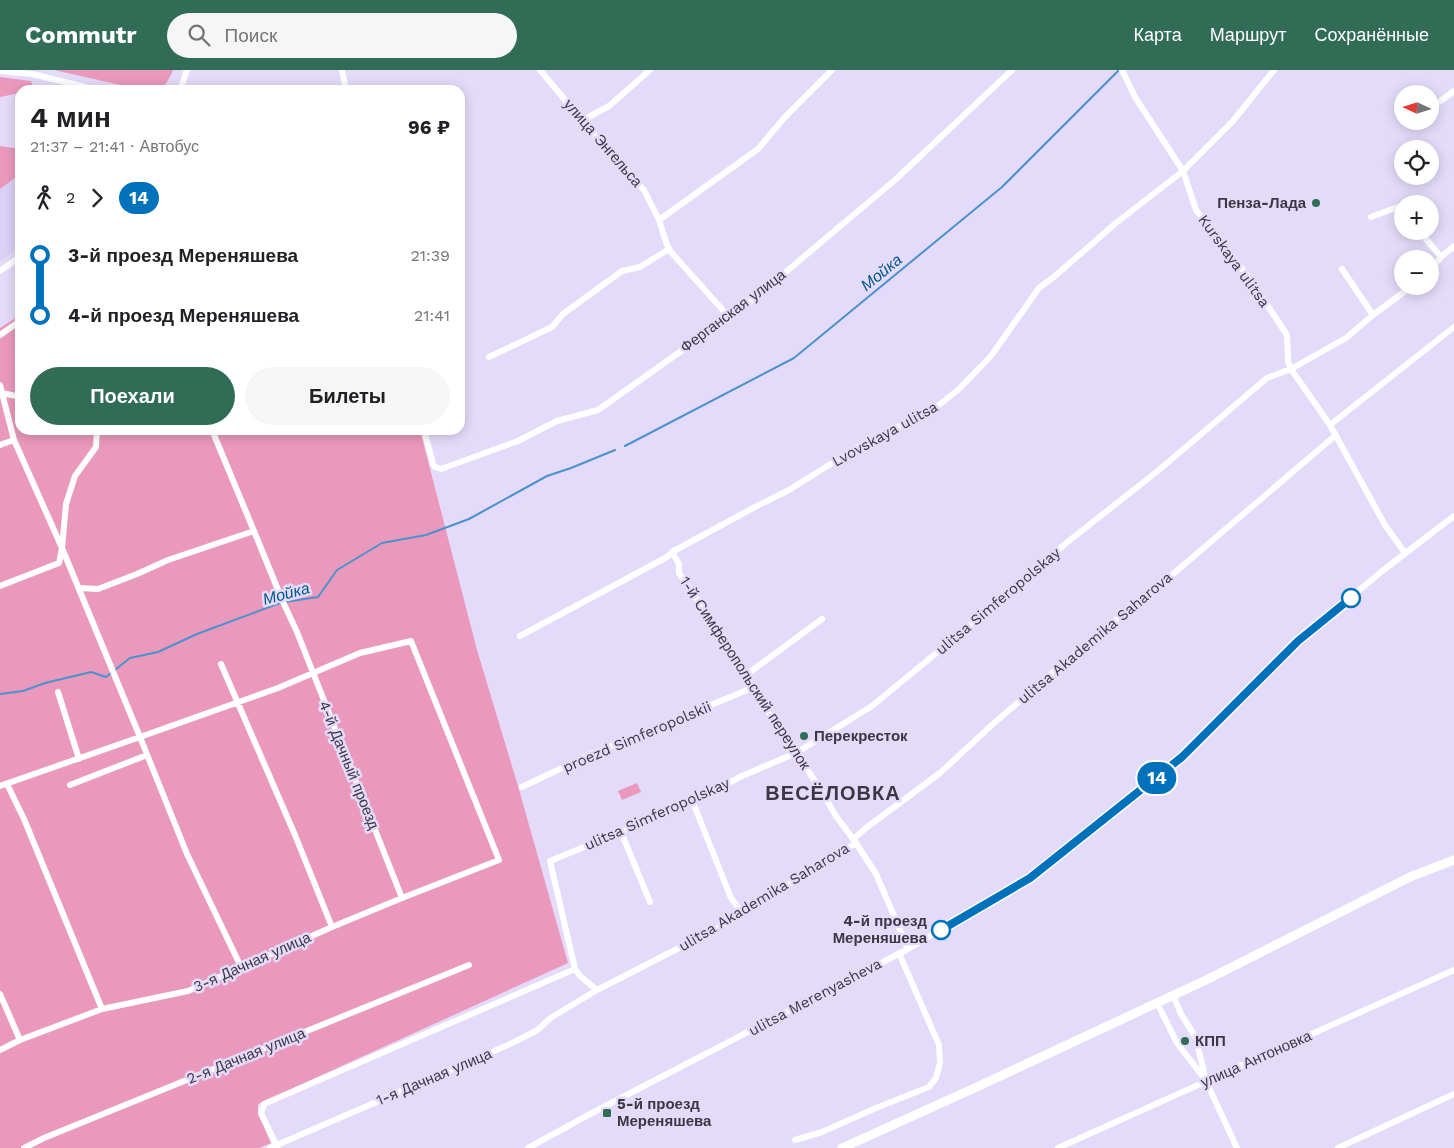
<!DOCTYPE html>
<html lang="ru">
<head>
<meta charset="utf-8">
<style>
  :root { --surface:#fff; --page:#f6f6f6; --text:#202124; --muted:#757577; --accent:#306c56 }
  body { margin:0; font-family:"Work Sans",sans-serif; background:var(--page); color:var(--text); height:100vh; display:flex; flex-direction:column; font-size:19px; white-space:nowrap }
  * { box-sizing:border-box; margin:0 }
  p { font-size:16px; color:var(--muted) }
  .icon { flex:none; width:28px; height:28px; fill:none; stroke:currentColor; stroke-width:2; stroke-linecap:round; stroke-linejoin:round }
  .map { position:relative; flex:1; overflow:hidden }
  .sheet { position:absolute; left:15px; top:15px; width:450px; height:350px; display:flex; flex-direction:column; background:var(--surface); border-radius:15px; box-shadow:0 2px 12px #0003 }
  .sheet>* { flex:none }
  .badge { padding:0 10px; border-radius:16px; font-size:18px; line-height:32px }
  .needle { width:32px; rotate:274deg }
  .controls { position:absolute; left:1394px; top:15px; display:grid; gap:10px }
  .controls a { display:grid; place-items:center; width:45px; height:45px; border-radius:50%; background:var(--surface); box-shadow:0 2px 12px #0003; font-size:25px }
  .map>.badge { position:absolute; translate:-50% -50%; box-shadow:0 0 0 2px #fff }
  .legs { display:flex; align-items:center; gap:8px; height:55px; padding:0 15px; font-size:16px }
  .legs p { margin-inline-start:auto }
  .summary { display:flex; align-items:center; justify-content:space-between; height:85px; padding:0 15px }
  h1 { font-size:28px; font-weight:700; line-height:38px }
  .cta { display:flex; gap:10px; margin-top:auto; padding:10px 15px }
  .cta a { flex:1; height:58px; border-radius:30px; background:var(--accent); color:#fff; font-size:20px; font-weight:700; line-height:58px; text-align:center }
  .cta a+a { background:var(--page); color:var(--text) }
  ul { padding:0 15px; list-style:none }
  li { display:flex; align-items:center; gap:18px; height:60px; font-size:19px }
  li i { display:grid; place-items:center; width:8px; height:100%; margin:0 6px; background:currentColor }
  li i::after { content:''; width:12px; height:12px; margin:-6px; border:4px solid; border-radius:50%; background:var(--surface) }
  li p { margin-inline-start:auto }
  li:first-child i { background:linear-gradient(#0000 50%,currentColor 0) }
  li:last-child i { background:linear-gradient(currentColor 50%,#0000 0) }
  header { display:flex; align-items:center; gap:30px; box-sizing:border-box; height:70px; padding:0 25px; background:var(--accent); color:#fff }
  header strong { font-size:24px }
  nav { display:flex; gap:28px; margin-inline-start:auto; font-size:18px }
  .search { width:350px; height:45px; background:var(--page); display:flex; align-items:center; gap:12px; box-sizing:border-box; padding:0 18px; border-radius:28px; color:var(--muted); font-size:19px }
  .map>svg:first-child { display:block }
  .built { fill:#dbd0f6 }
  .green { fill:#ea99bd }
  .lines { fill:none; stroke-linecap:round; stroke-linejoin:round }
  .stream { stroke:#4b92cd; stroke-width:2 }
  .street { stroke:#fff; stroke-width:6 }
  .secondary { stroke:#fff; stroke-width:9 }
  .line-1-casing { stroke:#fff; stroke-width:11 }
  .line-1 { stroke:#0072bc; stroke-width:8 }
  .poi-dot { fill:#306c56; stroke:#e4dbfa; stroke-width:2 }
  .stop-1-dot { fill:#fff; stroke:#0072bc; stroke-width:2.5 }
  .labels { text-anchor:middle; stroke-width:5; stroke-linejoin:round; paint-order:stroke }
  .street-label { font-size:15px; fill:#3b3844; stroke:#e4dbfa }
  .poi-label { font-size:15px; font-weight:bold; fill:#3b3844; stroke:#e4dbfa; text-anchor:start }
  .stop-label { font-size:15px; font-weight:bold; fill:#3b3844; stroke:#e4dbfa; text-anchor:end }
  .water-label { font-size:16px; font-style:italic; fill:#00578f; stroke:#e4dbfa }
  .district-label { font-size:20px; font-weight:bold; letter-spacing:1px; fill:#3b3844; stroke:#e4dbfa }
</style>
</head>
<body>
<header>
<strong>Commutr</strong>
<div class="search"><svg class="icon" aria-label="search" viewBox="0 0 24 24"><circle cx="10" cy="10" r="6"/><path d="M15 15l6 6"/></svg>Поиск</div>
<nav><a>Карта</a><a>Маршрут</a><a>Сохранённые</a></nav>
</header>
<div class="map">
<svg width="1454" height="1078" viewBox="0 0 1454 1078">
  <rect width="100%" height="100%" fill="#e4dbfa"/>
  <!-- built -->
  <path class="built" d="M20,104V176L0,191V111Z"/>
  <!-- green -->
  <path class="green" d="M54,0H173C165,18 163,20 143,20Z
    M0,7L31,11L34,20H20V23L0,27Z
    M0,76L20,79V104L0,119Z
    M20,245V360H420L477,580L518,716L568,893L258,1034V1044L271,1073L259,1078H0V258Z
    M637,713L641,722L622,730L618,721Z"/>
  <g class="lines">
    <!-- stream -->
    <path class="stream" d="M625,376L794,288L1002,117L1119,0
      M285,532L318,527L337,500L382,473L426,465L469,449L547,406L571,398L615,380
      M0,624L23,621L45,613L91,602L106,607L130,588L158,582L197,564L280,533"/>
    <!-- street -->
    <path class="street" d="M342,0L346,20
      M540,0L570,36L585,49L599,72L644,120L659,150L667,175L671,182L729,247
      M1122,0L1135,27L1183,101L1196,140L1250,209L1287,265L1288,291L1291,299L1330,355L1385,455L1405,483
      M0,1L32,4L98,20
      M180,20L187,0
      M1439,32L1454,21
      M585,49L609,36L650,0
      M1371,147L1398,137L1402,143
      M659,150L758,79L785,47L832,0
      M1419,161L1441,187
      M1342,199L1373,245
      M0,201L20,187
      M1430,201L1441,187L1454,176
      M0,265L20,251
      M489,287L552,257L563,244L622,201L640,197L669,179
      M0,315L14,370L62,478L140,667L278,618L360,583L411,571L499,790L402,828L332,857L188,921L102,939L20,970L0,980
      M2,323L16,326L20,325
      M1330,355L1454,257
      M424,360L433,394L435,397L441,399L518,371L557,351L598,340L749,233L895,110L1012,0
      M0,375L14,370
      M254,461L283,532L297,562L402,828
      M672,482L679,494V503L735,586L752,618L819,717L836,746L856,773L876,804L892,841L908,879
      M0,516L59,493L62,478L66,434L75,406L96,377L97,360
      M79,518L98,519L137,504L168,490L254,461L212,360
      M520,566L667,487L672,482L753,438L789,420L861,375L934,339L959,319L991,286L1039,218L1055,206L1116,153L1183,101L1233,51L1274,0
      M221,594L295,765L332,857
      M746,605L822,549
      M58,622L79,689
      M7,714L24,749L102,939
      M70,715L147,685
      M0,716L140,667L187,784L241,897
      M522,717L589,685L752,618
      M692,730L731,828L740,840
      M621,762L650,832
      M853,769L866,758L940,703L993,654L1079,580L1173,504L1336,365
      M597,920L580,906L575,899L550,791L662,745L717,719L742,706L796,683L872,636L1019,515L1065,474L1159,400L1267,308L1291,299L1346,268L1373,245L1412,216
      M0,924L20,970
      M1173,925L1181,944L1196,968L1206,1011L1237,1078
      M1157,933L1177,973L1204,1008
      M795,1070L822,1062L876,1038L929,1017L936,1008L940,993L939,975L899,883
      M277,1077L261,1043L264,1034L575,899
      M24,1078L44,1068L469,895
      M270,1078L508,975L536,961L552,947L597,920L720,857L740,840L797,810L856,773
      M528,1078L592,1043L908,879L1030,808L1182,687L1298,571L1381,502L1454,446
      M1058,1078L1454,900
      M1338,1078L1454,1024"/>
    <!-- secondary -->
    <path class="secondary" d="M842,1078L979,1016L1206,910L1410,807L1454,790"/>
  </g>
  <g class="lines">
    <!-- line-1 casing -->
    <g class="line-1-casing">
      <path id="line-1" d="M941,860L1030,808L1182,687L1298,571L1351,528"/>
    </g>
    <!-- line-1 -->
    <use href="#line-1" class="line-1"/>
  </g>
  <!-- markers -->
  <g class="poi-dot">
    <circle cx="1316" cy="133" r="5"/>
    <circle cx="804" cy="666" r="5"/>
    <circle cx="1185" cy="971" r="5"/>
    <rect x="602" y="1038" width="10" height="10" rx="2.5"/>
  </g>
  <g class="stop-1-dot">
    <circle cx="1351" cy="528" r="9"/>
    <circle cx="941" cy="860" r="9"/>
  </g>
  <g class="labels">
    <!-- street labels -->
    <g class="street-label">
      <text transform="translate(603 73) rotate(49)" y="5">улица Энгельса</text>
      <text transform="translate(1234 191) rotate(54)" y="5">Kurskaya ulitsa</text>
      <text transform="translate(733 241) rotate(-37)" y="5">Ферганская улица</text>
      <text transform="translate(885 364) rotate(-29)" y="5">Lvovskaya ulitsa</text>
      <text transform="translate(998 531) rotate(-40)" y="5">ulitsa Simferopolskay</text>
      <text transform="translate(1095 568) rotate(-40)" y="5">ulitsa Akademika Saharova</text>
      <text transform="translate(745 603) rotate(57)" y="5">1-й Симферопольский переулок</text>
      <text transform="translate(637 667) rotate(-23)" y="5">proezd Simferopolskii</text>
      <text transform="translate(349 695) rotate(68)" y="5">4-й Дачный проезд</text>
      <text transform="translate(657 744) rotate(-24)" y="5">ulitsa Simferopolskay</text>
      <text transform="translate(764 827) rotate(-31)" y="5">ulitsa Akademika Saharova</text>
      <text transform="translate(252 892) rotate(-24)" y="5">3-я Дачная улица</text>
      <text transform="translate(815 927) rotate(-28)" y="5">ulitsa Merenyasheva</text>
      <text transform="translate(246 986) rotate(-22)" y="5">2-я Дачная улица</text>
      <text transform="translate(1256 989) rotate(-24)" y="5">улица Антоновка</text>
      <text transform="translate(434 1007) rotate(-23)" y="5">1-я Дачная улица</text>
    </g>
    <!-- poi labels -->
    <g class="poi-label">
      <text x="1306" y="138" text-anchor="end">Пенза-Лада</text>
      <text x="814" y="671">Перекресток</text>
      <text x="1195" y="976">КПП</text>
      <text x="617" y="1039">5-й проезд<tspan x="617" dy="17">Мереняшева</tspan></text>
    </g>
    <!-- stop labels -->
    <g class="stop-label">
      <text x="927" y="856">4-й проезд<tspan x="927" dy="17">Мереняшева</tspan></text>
    </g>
    <!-- water labels -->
    <g class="water-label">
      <text transform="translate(881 202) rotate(-39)" y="6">Мойка</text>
      <text transform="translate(286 523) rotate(-15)" y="6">Мойка</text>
    </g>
    <!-- district labels -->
    <g class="district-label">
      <text x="833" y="730">ВЕСЁЛОВКА</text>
    </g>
  </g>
</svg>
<div class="controls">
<a><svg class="needle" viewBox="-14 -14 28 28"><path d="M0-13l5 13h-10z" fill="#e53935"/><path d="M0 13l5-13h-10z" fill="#757577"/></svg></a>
<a><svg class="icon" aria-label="locate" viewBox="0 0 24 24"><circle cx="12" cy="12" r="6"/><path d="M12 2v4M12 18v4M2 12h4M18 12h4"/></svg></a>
<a>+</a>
<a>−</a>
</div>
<b class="badge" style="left:1157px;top:708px;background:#0072bc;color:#fff">14</b>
<section class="sheet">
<div class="summary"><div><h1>4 мин</h1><p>21:37 – 21:41 · Автобус</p></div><b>96 ₽</b></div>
<div class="legs"><svg class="icon" aria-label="walk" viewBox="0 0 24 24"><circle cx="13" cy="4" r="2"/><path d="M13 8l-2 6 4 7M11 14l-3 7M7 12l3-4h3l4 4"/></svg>2<svg class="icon" aria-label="forward" viewBox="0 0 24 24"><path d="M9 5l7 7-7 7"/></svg><b class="badge" style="background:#0072bc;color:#fff">14</b></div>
<ul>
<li><i style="color:#0072bc"></i><b>3-й проезд Мереняшева</b><p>21:39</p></li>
<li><i style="color:#0072bc"></i><b>4-й проезд Мереняшева</b><p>21:41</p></li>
</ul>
<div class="cta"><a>Поехали</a><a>Билеты</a></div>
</section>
</div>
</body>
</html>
